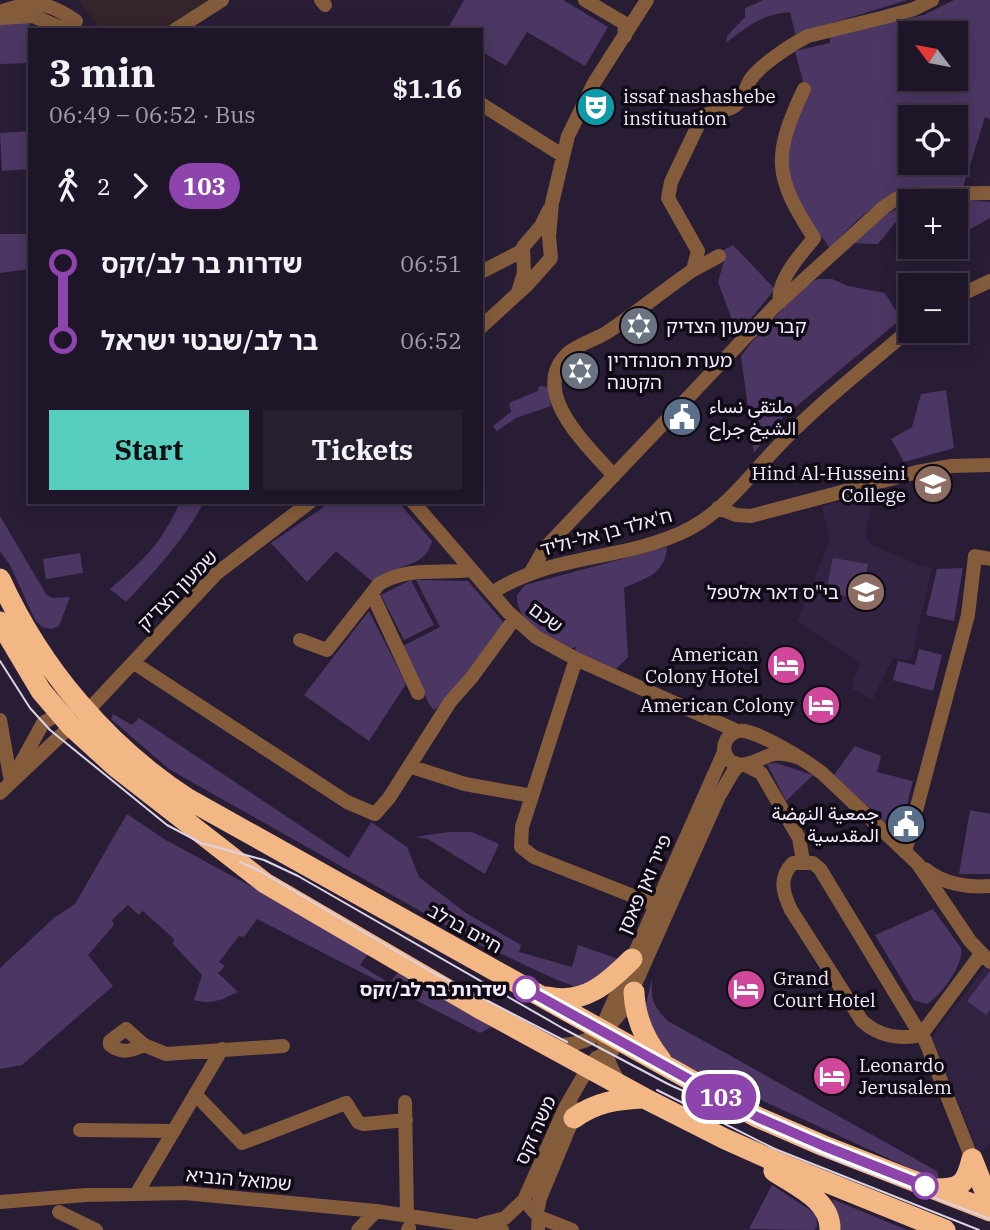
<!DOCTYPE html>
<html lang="en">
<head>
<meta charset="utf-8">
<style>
  :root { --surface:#1e1628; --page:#261f30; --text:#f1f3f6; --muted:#a19fa8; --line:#3c3545; --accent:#58cec0 }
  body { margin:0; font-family:"IBM Plex Serif",Vazirmatn,"Noto Sans Hebrew",serif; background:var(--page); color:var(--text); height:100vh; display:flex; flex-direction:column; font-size:26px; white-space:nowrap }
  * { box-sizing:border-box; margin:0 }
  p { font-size:23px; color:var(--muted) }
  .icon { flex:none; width:38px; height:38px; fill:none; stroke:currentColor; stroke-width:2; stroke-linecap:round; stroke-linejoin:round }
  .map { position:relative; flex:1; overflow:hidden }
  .panel { position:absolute; left:28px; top:28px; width:455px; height:476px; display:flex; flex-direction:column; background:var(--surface); border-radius:0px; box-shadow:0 4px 18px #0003,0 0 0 2px var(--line) }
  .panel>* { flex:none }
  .badge { padding:0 14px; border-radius:23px; font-size:24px; line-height:46px }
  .needle { width:46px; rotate:302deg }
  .buttons { position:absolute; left:898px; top:21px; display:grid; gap:14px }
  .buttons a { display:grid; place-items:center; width:70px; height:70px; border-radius:0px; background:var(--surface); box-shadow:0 4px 18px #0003,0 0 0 2px var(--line); font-size:35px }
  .map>.badge { position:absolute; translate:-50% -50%; box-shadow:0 0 0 4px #fff }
  .legs { display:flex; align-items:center; gap:10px; height:77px; padding:0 21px; font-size:23px }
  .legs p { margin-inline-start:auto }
  .summary { display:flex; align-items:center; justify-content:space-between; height:119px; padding:0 21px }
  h1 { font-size:38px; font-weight:800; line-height:52px }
  .cta { display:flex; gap:14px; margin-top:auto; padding:14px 21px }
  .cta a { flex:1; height:80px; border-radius:0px; background:var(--accent); color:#111; font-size:28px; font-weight:800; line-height:80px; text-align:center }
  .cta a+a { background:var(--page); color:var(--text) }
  ul { padding:0 21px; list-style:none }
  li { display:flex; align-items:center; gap:24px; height:77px; font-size:26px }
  li i { display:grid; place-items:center; width:10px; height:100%; margin:0 9px; background:currentColor }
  li i::after { content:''; width:18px; height:18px; margin:-9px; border:5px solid; border-radius:50%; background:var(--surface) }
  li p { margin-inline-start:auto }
  li:first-child i { background:linear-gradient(#0000 50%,currentColor 0) }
  li:last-child i { background:linear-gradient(currentColor 50%,#0000 0) }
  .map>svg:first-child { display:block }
  .built { fill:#322342 }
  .medical { fill:#36242c }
  .green { fill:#4c3764; fill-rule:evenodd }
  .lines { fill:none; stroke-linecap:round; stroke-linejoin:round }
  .minor { stroke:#845c3b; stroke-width:14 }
  .highway { stroke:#f3b685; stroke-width:21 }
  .tram { stroke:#dcd4e6; stroke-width:2 }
  .line-1-casing { stroke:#fff; stroke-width:16 }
  .line-1 { stroke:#8e44ad; stroke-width:10 }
  .stop-1-dot { fill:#fff; stroke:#8e44ad; stroke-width:3.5 }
  .labels { text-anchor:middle; stroke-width:7; stroke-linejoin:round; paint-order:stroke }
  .poi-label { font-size:19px; fill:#f2ebfc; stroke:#0f0a14; text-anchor:start }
  .street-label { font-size:19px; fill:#f2ebfc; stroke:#0f0a14 }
  .stop-label { font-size:19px; font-weight:bold; fill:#f2ebfc; stroke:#0f0a14; text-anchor:end }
</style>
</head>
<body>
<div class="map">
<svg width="990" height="1230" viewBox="0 0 990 1230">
  <rect width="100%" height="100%" fill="#281d35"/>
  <!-- built -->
  <path class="built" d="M873,492L865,537L872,545L911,562L932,568L911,660L893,658L872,700L853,689L852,682L861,664L797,621L830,540L822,507Z
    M986,966L990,969V1144L979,1154L932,1037Z"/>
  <!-- medical -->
  <path class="medical" d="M79,0H214L168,30H100Z"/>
  <!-- green -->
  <path class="green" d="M464,0H563L608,27L585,66L527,32L506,66L481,51V30H447Z
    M764,0H908L795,34L790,12C761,15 749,25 726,43L727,36L745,17V8Z
    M954,0H990V119L985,117L963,187C897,185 874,200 830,248L798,205L787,167L788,148L804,85L795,51L830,43V38L838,32L924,15ZM910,33H956V79H910ZM910,117H956V163H910Z
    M27,20L32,30H30V63L0,64V23Z
    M30,131V169L2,171L0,133Z
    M944,198L990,202V218L956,237V201H914Z
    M910,203V220L895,223L878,244L850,243L876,218Z
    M0,234H30V269L0,273Z
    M733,245L775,289L747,323L735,328L718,282L725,258L722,251Z
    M819,279H832L848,286L885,293L901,319L780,420L754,453L741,356L759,333L808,283Z
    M539,386L548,387L551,406L516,418L497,431L493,426L511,412L509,403L538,391Z
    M946,390L954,448L904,462L891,439L912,427L921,394Z
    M180,502H204C184,540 155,571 126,602L110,589C144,560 161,544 180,502Z
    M331,502H398L432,541C427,560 415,562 399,568C390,572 381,577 373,582L336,551L307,582L271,543Z
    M0,516L46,594L52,598L70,597L59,626L51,629L42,627L35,620L10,565L0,551Z
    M667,547C665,574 646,578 624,588L628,657L616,669L575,651L576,647L570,649C549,640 515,622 517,595L525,585Z
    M80,553L83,573L46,579L43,559Z
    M833,558L868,564L861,599L826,592Z
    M963,568L954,621L926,615L937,569Z
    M411,580L434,625L404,640L381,595Z
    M416,580L468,581L504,623L447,702L434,710L429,704L403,646L440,627Z
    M369,611L406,684L369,741L304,695Z
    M919,649L942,655L933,691L893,680L898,661L915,665Z
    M113,714L132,725L139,718L349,858L371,822L407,847L419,877L466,913L521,945L519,952L572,967L578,945L618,959L609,973L580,988C547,978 517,959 484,947L169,769L111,719Z
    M855,746L881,756L877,772L913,781L899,836L834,775Z
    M776,763L813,775L786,801L767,764Z
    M970,810L990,814V874H959Z
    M127,814L164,839L370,951L360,965L389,983L401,969L491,1027L480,1033L257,919L244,937L239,936L219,962L225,966L218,973L238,992C220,1000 213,1005 194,1000L202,975L173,944L174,939L143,911L139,915L128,905L112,920L114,925L88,955L113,986L22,1065L0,1069V968L55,917L75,904Z
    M449,832H472L499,844L485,874L428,839L415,837Z
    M933,909L961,948C965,963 940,997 927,1004L914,1000L875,935Z
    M990,971V1010L986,1015L967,1001Z
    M652,978C651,1000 652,1005 668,1021L937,1171L939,1178L927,1176L678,1062L657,1044L644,1013Z
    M772,1185L816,1214L817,1227L814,1230L749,1229Z
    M832,1199L907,1230H841Z"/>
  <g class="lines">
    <!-- minor -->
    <path class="minor" d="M321,0L325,5
      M585,0L624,23L625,36
      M0,12C33,0 47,1 76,21
      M0,18L33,16L66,30
      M175,30L222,0
      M481,104L562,155
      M693,270L719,256
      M481,272L522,251
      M518,292L524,273L523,247L541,226L549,210
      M956,297L990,281
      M780,302C776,281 801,254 814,238C774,176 772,157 804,89
      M481,327L527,285L551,258L549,237L552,203L568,136L594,83L647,0
      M614,476C589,447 527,392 568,353C579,344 594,340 606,333C636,313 664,290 693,270L698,251L668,198L671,182L702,117C711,110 723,113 733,107C743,101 745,89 750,80C760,65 792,44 808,36L885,17L914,9L932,0
      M413,502L508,612L536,637L576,659L737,731
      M718,508L736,515L751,516L917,472L951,466L990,465
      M531,572L544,549L775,306L884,207L896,199L914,194L990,193
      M492,593C551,553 627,561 689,529C727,509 752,472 782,442C822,401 867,366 910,329
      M372,594L418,693
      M300,640L327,650L379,584C409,566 440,574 472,570
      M576,659L522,827L521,847L534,857L656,905
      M134,663L347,802L375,814L389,798L450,702L472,677L515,618
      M0,720L11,782
      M799,758C766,746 766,763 739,765L730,761C725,755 722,748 726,741C729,734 737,730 744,731C765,735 805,760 822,773L918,864L970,941L990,962
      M745,765L761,773L799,838L803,861
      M409,766L465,784L532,796
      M15,774L43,723L55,716L67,715
      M0,793L95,703L217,573L310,502
      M905,852L968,615L975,556L990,559
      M925,869C943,884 968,888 990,886
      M144,1045C131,1051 122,1054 110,1045V1041L126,1029L144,1045L166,1054L283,1046
      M552,1045C585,1047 606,1033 625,1007L719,796L733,772L739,765
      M621,1085C608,1065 599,1042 606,1018L724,752
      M195,1094L242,1143L346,1103L358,1122L364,1124L406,1120
      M405,1102L407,1215
      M80,1130L174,1131
      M972,1159L925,1040L917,1029L820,869L813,863H793C778,878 783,893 791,910L862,1021C878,1036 900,1040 921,1035L981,954
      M137,1193L222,1049
      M0,1202L86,1195L184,1193L376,1211L502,1230
      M530,1207L539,1217L538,1230
      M59,1212L96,1230
      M537,1212L540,1198L577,1109
      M539,1217L572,1230
      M482,1224L505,1218L524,1200L565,1108L588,1068L596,1058L613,1050
      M358,1230L376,1211
      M408,1230L409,1228"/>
    <!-- highway -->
    <path class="highway" d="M0,579C40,667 106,746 188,799L757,1117L824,1146L990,1211
      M0,622L41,691L71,726L116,767L265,883L479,1008L644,1098L725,1139L779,1163L945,1230
      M634,992C635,1018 644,1039 661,1060
      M547,997C584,1005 607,984 632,959
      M574,1118C596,1102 618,1099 644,1098
      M972,1159L990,1204
      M774,1171C796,1186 831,1200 830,1230
      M936,1189C962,1189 966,1183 972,1159"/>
    <!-- tram -->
    <path class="tram" d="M0,661L30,708L50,730L167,825L201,843L264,860L298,876L564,1029L668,1084L831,1158L990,1219
      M240,862L260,871L430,971L567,1042
      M657,1090L775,1149L979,1230"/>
  </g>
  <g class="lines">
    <!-- line-1 casing -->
    <g class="line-1-casing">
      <path id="line-1" d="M526,989L757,1117L824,1146L925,1186"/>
    </g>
    <!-- line-1 -->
    <use href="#line-1" class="line-1"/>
  </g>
  <!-- icons -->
  <defs>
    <g id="theatre-disc" transform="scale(2.0125)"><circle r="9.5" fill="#0f9aa8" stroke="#0f0a14"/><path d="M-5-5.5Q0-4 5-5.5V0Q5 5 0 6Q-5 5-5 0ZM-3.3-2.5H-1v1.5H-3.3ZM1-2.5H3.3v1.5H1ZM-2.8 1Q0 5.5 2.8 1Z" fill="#fff"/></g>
    <g id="synagogue-disc" transform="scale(2.0125)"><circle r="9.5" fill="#6b7280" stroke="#0f0a14"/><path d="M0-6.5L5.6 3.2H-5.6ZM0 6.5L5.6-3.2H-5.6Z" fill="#fff"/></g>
    <g id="civic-disc" transform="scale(2.0125)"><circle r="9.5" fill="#5c6f8a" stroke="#0f0a14"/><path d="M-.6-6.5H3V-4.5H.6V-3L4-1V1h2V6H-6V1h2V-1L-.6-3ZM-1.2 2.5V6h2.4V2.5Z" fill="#fff"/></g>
    <g id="university-disc" transform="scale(2.0125)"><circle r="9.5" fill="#8d6e63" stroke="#0f0a14"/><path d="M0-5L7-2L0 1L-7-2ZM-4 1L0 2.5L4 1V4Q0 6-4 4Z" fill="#fff"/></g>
    <g id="school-disc" transform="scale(2.0125)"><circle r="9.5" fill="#8d6e63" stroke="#0f0a14"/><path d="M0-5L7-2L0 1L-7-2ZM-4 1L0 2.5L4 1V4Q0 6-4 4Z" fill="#fff"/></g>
    <g id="hotel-disc" transform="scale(2.0125)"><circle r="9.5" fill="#d1479c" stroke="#0f0a14"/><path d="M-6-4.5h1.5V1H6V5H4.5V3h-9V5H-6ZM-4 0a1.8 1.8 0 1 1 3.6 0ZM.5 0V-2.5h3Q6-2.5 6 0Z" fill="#fff"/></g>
  </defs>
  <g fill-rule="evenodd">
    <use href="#theatre-disc" x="596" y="107"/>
    <use href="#synagogue-disc" x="639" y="326"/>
    <use href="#synagogue-disc" x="580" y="371"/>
    <use href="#civic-disc" x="682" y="417"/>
    <use href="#university-disc" x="933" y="484"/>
    <use href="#school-disc" x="866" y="592"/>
    <use href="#hotel-disc" x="786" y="665"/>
    <use href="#hotel-disc" x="821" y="705"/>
    <use href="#civic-disc" x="906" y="824"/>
    <use href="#hotel-disc" x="746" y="989"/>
    <use href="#hotel-disc" x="832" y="1076"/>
  </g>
  <!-- markers -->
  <g class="stop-1-dot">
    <circle cx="526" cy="989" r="12"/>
    <circle cx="925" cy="1186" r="12"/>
  </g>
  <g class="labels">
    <!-- poi labels -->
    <g class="poi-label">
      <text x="623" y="103">issaf nashashebe<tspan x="623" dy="22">instituation</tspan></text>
      <text x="666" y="333">קבר שמעון הצדיק</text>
      <text x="607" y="367">מערת הסנהדרין<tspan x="607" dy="22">הקטנה</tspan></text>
      <text x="709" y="413">ملتقى نساء<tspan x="709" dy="22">الشيخ جراح</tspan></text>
      <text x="906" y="480" text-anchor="end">Hind Al-Husseini<tspan x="906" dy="22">College</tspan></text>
      <text x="839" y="599" text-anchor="end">בי"ס דאר אלטפל</text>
      <text x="759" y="661" text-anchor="end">American<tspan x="759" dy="22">Colony Hotel</tspan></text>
      <text x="794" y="712" text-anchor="end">American Colony</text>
      <text x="879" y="820" text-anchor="end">جمعية النهضة<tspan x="879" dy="22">المقدسية</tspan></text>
      <text x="773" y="985">Grand<tspan x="773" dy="22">Court Hotel</tspan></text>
      <text x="859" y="1072">Leonardo<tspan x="859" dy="22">Jerusalem</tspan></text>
    </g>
    <!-- street labels -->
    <g class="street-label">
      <text transform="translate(606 532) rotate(-15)" y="7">ח'אלד בן אל-וליד</text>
      <text transform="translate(177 590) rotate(-45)" y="7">שמעון הצדיק</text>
      <text transform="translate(546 617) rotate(37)" y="7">שכם</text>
      <text transform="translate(644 884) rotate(-66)" y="7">פייר ואן פאסן</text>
      <text transform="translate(465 928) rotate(29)" y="7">חיים ברלב</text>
      <text transform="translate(535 1130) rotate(-66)" y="7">משה זקס</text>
      <text transform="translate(239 1179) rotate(5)" y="7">שמואל הנביא</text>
    </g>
    <!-- stop labels -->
    <g class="stop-label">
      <text x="507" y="996">שדרות בר לב/זקס</text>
    </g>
  </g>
</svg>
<div class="buttons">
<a><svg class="needle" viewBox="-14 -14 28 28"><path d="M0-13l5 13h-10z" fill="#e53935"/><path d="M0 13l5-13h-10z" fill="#a19fa8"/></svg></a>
<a><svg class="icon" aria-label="locate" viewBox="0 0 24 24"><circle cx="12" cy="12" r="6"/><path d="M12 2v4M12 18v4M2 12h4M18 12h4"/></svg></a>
<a>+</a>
<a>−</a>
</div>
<b class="badge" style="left:721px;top:1097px;background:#8e44ad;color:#fff">103</b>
<section class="panel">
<div class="summary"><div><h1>3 min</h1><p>06:49 – 06:52 · Bus</p></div><b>$1.16</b></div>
<div class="legs"><svg class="icon" aria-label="walk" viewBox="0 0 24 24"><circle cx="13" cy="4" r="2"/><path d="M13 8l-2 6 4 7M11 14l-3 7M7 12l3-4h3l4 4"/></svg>2<svg class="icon" aria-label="forward" viewBox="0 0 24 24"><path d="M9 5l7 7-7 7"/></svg><b class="badge" style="background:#8e44ad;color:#fff">103</b></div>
<ul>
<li><i style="color:#8e44ad"></i><b>שדרות בר לב/זקס</b><p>06:51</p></li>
<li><i style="color:#8e44ad"></i><b>בר לב/שבטי ישראל</b><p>06:52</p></li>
</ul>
<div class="cta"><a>Start</a><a>Tickets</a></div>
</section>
</div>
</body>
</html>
